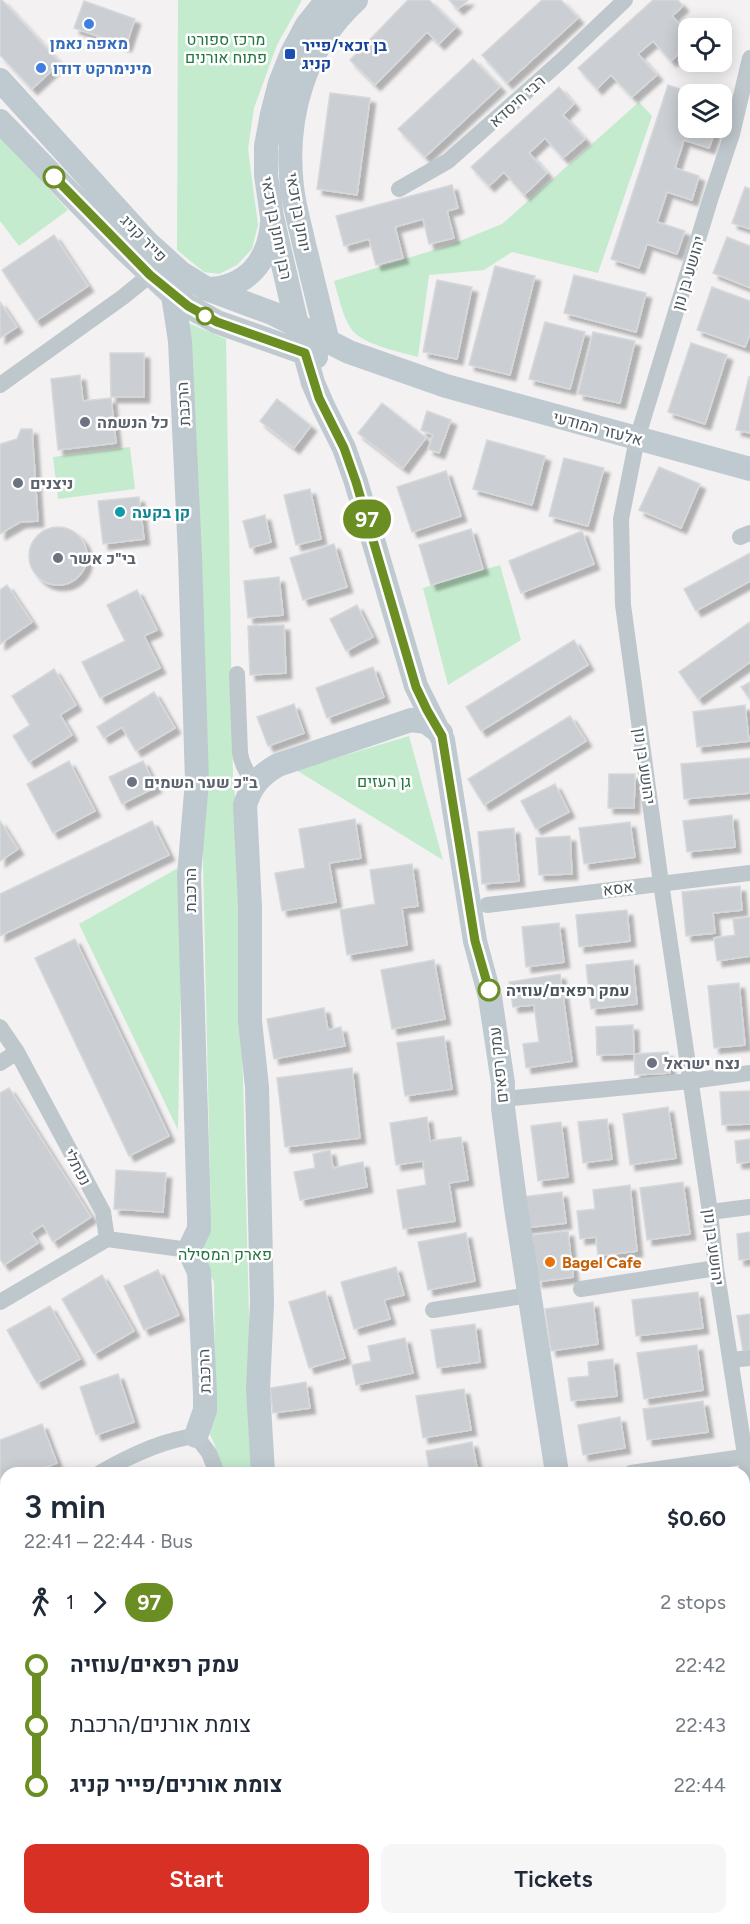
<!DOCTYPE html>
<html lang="en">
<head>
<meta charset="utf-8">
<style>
  :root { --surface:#fff; --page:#f6f6f7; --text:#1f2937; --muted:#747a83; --accent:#d93025 }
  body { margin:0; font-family:Figtree,Heebo,sans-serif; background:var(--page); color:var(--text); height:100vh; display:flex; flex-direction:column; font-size:22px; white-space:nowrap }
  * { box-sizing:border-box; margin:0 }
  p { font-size:20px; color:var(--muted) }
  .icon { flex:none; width:33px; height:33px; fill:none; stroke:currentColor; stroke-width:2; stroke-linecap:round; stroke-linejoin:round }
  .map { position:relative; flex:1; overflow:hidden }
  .drawer { position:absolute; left:0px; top:1467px; width:750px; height:458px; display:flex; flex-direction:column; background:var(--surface); border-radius:18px 18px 0 0; box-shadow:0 3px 15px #0003 }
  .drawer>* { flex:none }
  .badge { padding:0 12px; border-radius:20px; font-size:21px; line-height:39px }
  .controls { position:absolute; left:678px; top:18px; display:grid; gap:12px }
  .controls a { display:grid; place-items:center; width:54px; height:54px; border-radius:12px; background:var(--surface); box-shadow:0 3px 15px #0003; font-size:30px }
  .map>.badge { position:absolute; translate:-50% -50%; box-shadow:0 0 0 3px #fff }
  .legs { display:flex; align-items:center; gap:9px; height:66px; padding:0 24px; font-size:20px }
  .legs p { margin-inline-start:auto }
  .head { display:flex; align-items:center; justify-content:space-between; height:102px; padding:0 24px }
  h1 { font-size:33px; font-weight:600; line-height:45px }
  .button { display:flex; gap:12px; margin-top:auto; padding:12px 24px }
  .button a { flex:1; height:69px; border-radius:12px; background:var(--accent); color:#fff; font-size:24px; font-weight:600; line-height:69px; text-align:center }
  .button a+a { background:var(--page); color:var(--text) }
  ul { padding:0 24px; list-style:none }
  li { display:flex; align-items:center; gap:21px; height:60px; font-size:22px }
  li i { display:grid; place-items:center; width:9px; height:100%; margin:0 8px; background:currentColor }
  li i::after { content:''; width:15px; height:15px; margin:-8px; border:4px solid; border-radius:50%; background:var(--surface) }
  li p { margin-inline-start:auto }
  li:first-child i { background:linear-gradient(#0000 50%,currentColor 0) }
  li:last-child i { background:linear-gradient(currentColor 50%,#0000 0) }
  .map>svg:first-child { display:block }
  .green { fill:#c5ebce }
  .building { fill:#cbcfd3; stroke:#d6d8db; stroke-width:1.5; filter:url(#shadow) }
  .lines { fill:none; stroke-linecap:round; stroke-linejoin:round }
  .street { stroke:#bec7cc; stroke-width:16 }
  .secondary { stroke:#bfc9d0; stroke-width:24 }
  .line-1-casing { stroke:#fff; stroke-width:14 }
  .line-1 { stroke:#6b8e23; stroke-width:9 }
  .shop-dot { fill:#3f7fe0; stroke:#fff; stroke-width:2 }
  .transit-dot { fill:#1a4fb4; stroke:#fff; stroke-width:2 }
  .stop-1-dot { fill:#fff; stroke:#6b8e23; stroke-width:3 }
  .worship-dot { fill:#6b7280; stroke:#fff; stroke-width:2 }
  .culture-dot { fill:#0f9aa8; stroke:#fff; stroke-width:2 }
  .food-dot { fill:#e8710a; stroke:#fff; stroke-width:2 }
  .labels { text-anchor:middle; stroke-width:5; stroke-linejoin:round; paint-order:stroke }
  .park-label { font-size:16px; fill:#237640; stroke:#fff }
  .shop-label { font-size:16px; font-weight:bold; fill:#366cbe; stroke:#fff }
  .transit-label { font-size:16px; font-weight:bold; fill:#164399; stroke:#fff; text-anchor:start }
  .street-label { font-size:16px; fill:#4b565c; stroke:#fff }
  .worship-label { font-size:16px; font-weight:bold; fill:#5b616d; stroke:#fff; text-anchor:start }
  .culture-label { font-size:16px; font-weight:bold; fill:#0d838f; stroke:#fff; text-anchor:start }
  .stop-label { font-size:16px; font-weight:bold; fill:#4b565c; stroke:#fff; text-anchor:start }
  .food-label { font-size:16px; font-weight:bold; fill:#c56008; stroke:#fff; text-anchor:start }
</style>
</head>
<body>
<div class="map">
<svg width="750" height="1924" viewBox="0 0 750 1924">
  <defs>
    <filter id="shadow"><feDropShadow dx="5.5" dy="5.5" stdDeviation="1.5" flood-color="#0004"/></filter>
  </defs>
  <rect width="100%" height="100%" fill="#f3f1f1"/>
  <!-- green -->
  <path class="green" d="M178,0H302L277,45L254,108L248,149L258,225L252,249L237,265L219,274L204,272L177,250Z
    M639,102L652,116L598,273L512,252L484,270L429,275L418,357C400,352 364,345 352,330C342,316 339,297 334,281L450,245L502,224Z
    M0,136L68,210L19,246L0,221Z
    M186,322L226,339L233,776L236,805L253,1473H224L214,1443L207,1429L215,1383L214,1282L200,1254L207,1240L211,1222L201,773Z
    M130,447L135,489L58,499L53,457Z
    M500,565L521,640L448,685L423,588Z
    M409,736L443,860L296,770Z
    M178,868L181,964L178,1130L79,924Z
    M595,1919L596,1924H325L324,1919Z"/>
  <!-- building -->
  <path class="building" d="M0,0H2L60,63L32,89L0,55Z
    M408,0H429L456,27L439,44L427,32L375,85L350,60Z
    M449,0H468L458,9Z
    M542,0H561L578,18L507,83L482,55Z
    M653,0H678L683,6L672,16L688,34V45L671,61L653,41L638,54L657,75L632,97L611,75L597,89L578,68Z
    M84,1L135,19L126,46L74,28Z
    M473,59L500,87L425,157L398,129Z
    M668,85L695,94H688V128H716L709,148L684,140L675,168L699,176L692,200L667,192L657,222L685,231L677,254L647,244L639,268L611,259Z
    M559,87L574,104L563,115L585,139L563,158L545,138L529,153L547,173L524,195L504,172L489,186L471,167Z
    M330,93L370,98L357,195L317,189Z
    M452,185L458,208L447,211L454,238L429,244L423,219L395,227L403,258L376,265L369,239L344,246L336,216Z
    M745,187L750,189V229L732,223Z
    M54,235L88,286L36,321L2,270Z
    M727,237L750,246V288L713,273Z
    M495,266L535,276L510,375L469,365Z
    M574,275L646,293L636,332L564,313Z
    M437,280L472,287L457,359L423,352Z
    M712,287L750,301V334L745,347L697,330Z
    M0,302L17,327L0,338Z
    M545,322L585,332L570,389L529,379Z
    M593,332L635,341L620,403L578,394Z
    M691,343L727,355L705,424L668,412Z
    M110,353H144V397H111Z
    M80,375L83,401L111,398L116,443L58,450L51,379Z
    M749,377H750V433L736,430Z
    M277,399L311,426L294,448L260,421Z
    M382,403L426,438L403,468L358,433Z
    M427,411L451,420L439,453L428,449L433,435L421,430Z
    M21,429H32L38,521L20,522L0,534V444L17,439Z
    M487,440L545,456L532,505L473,489Z
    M564,458L604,468L588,526L549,516Z
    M659,467L700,484L681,528L639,510Z
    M446,471L461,516L412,532L397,487Z
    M310,489L321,539L296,545L284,495Z
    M139,497L144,539L103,544L98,501Z
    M265,515L271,542L250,548L243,521Z
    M29 556a29 29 0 1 1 58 0a29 29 0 1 1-58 0Z
    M471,529L483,569L431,585L419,545Z
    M582,531L594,564L521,593L509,561Z
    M334,544L347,587L303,600L290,558Z
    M750,553V581L696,611L684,589Z
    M279,577L283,615L248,618L244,581Z
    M7,585L32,622L0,644V590Z
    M137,590L157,630L144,636L160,668L100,698L82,662L125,641L107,605Z
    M357,605L373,637L346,651L330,619Z
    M750,622V662L698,699L679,672Z
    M284,625L286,673L250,675L248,626Z
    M574,640L588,665L481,731L466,707Z
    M373,667L384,697L327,718L316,688Z
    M54,669L76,705L60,715L72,735L29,762L13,736L30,725L12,696Z
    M750,682V699L741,687Z
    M154,692L175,728L136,751L122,727L104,738L97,727Z
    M294,704L304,733L268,746L257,717Z
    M745,705L749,741L697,747L693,712Z
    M570,716L586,741L484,805L468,779Z
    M750,758V793L684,799L681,764Z
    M69,761L95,811L53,833L27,784Z
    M143,761L156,787L122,804L109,777Z
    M609,774H635L634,808H608Z
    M555,784L569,812L536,829L521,801Z
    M732,815L735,847L687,852L683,821Z
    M355,819L361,858L329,863L336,902L282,911L275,873L305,868L299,829Z
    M0,821L18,849L0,861Z
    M152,821L169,855L0,936V894Z
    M630,822L635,857L584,864L579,828Z
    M514,828L519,881L482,884L478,832Z
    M570,836L572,874L539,875L536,838Z
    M412,864L418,906L402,908L407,945L347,955L340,910L375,904L370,870Z
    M740,886L742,910L713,913L715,933L686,936L682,892Z
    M627,910L630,941L579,947L576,915Z
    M750,917V956L717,961L714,938L735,935L733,919Z
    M559,923L564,962L526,967L522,927Z
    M75,939L169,1136L129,1156L35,958Z
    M434,960L445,1019L392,1029L381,970Z
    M633,960L637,1004L591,1009L586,965Z
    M560,974L572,1061L526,1068L523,1044L539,1042L534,1005L513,1007L509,982Z
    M739,983L745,1045L714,1048L708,986Z
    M324,1008L328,1030L341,1027L345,1046L274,1059L267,1019Z
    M633,1025L634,1054L597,1055L596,1027Z
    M444,1036L452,1089L405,1096L397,1043Z
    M668,1052L670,1073L635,1075L634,1054Z
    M352,1068L360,1138L285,1147L277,1078Z
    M9,1088L91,1217L53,1242L43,1225L31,1233L38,1243L4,1265L0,1259V1093Z
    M750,1091V1124L722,1125L720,1092Z
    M668,1107L676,1158L630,1165L623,1114Z
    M427,1117L430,1141L461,1137L468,1180L449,1183L455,1221L403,1229L397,1190L426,1185L423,1161L396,1165L390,1123Z
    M607,1119L612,1159L583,1163L578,1122Z
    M561,1122L568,1177L538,1181L531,1126Z
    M750,1139V1162L737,1163L735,1141Z
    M330,1150L333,1168L363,1162L367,1187L300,1200L294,1172L315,1168L313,1154Z
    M116,1170L166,1173L163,1212L114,1209Z
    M683,1182L690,1234L647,1240L640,1188Z
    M630,1185L637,1251L598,1256L596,1237L580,1239L577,1211L595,1209L593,1190Z
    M562,1192L566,1223L525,1228L522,1197Z
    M568,1231L573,1277L537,1282L532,1235Z
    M750,1232V1259L739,1260L737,1234Z
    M466,1233L475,1281L428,1290L418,1242Z
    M396,1267L404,1295L384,1300L390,1319L354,1329L341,1282Z
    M158,1270L179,1315L144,1330L124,1286Z
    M102,1275L134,1331L94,1354L62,1299Z
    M325,1291L345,1358L309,1368L289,1302Z
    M698,1292L703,1328L636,1336L632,1300Z
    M593,1302L598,1344L551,1351L545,1309Z
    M50,1306L80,1359L37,1383L7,1330Z
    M750,1314V1350L743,1351L737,1316Z
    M475,1324L480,1362L437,1368L431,1330Z
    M405,1338L413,1373L356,1385L352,1365L371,1361L368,1346Z
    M697,1345L703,1390L644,1399L637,1353Z
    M613,1359L617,1396L571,1401L568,1378L589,1376L588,1362Z
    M118,1374L134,1422L96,1435L80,1387Z
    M306,1382L310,1408L273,1413L270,1388Z
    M464,1389L471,1430L423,1438L416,1396Z
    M703,1401L708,1432L647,1440L643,1409Z
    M620,1417L625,1448L583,1455L578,1425Z
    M42,1424L57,1463L31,1473H6V1483L3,1484L0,1475V1440Z
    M472,1442L478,1473H430L426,1451Z
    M0,1483L6,1493V1503L0,1507Z
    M6,1581V1650L0,1654V1585Z
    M744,1665H748L750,1697L744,1698Z
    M6,1762V1800L0,1790V1765Z
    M750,1799V1860L744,1861V1800Z
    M6,1852V1899L2,1901L0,1898V1856Z
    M37,1918H72L75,1923L40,1924Z
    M677,1920L678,1924H651L659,1923Z"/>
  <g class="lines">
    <!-- street -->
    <path class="street" d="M750,58L732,134L711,197L637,439L621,519L623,605L661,883L710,1212L716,1268L750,1487
      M399,189L448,161L561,61L625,0
      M0,385L123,297L150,275
      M740,537L750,533
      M237,674L240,753C242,765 246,773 255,782
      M487,905L750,873
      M0,1027L17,1052L103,1212L107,1239L189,1250
      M0,1063L17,1052
      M503,1099L691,1081L750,1073
      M710,1212L750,1207
      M581,1289L716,1268
      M0,1302L107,1239
      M433,1310L530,1295
      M731,1360L750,1358
      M100,1473C129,1456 162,1440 196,1436L209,1453L217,1473
      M631,1473L750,1456
      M0,1539L6,1535
      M744,1650L750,1649
      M0,1832L6,1828
      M744,1887L750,1885
      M228,1924V1918"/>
    <!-- secondary -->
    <path class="secondary" d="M327,0L307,25L292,53L280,83L272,114L266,146V175L272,217L297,325L313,383L324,408L344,448L356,482L416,686L443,740L475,941L490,997L503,1083V1108L516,1208L557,1473
      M0,80L147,242L181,273L207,289L272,313L349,352L446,386L750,469
      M0,121L124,249L173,295L188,306L217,322L316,357
      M207,289C247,288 269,261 272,223
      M173,295L180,341L190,556L197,781L189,875L199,1218V1229L189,1250L199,1272L205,1394V1410L196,1436
      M328,342C320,309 312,277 304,244C300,225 294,206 292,187C284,118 304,47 356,0
      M263,1473L258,1389L262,1303L257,1087L250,1021V907L245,805C251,786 260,775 278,765L411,720L426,722L441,733
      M744,1739L750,1733
      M619,1918L620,1924
      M274,1924L275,1918"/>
  </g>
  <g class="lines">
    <!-- line-1 casing -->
    <g class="line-1-casing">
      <path id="line-1" d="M54,177L150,275L188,306L217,322L305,353L319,398L344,448L356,482L416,687L427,710L442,736L475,941L489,990"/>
    </g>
    <!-- line-1 -->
    <use href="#line-1" class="line-1"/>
  </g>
  <!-- markers -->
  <g class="shop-dot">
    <circle cx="89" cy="24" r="6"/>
    <circle cx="41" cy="68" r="6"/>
  </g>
  <rect class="transit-dot" x="284" y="48" width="12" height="12" rx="3"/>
  <g class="stop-1-dot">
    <circle cx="54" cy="177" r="10"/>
    <circle cx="205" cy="316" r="8"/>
    <circle cx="489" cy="990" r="10"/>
  </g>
  <g class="worship-dot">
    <circle cx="85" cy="422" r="6"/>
    <circle cx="18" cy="483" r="6"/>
    <circle cx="58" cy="558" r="6"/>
    <circle cx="132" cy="782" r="6"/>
    <circle cx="652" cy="1063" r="6"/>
  </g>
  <circle class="culture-dot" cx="120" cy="512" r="6"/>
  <circle class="food-dot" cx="550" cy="1262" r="6"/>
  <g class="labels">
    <!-- park labels -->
    <g class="park-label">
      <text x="226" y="45">מרכז ספורט<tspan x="226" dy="18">פתוח אורנים</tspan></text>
      <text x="384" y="787">גן העזים</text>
      <text x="225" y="1260">פארק המסילה</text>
    </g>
    <!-- shop labels -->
    <g class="shop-label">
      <text x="89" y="49">מאפה נאמן</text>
      <text x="53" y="74" text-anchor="start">מינימרקט דודו</text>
    </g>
    <!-- transit labels -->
    <g class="transit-label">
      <text x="302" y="51">בן זכאי/פייר<tspan x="302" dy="18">קניג</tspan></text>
    </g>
    <!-- street labels -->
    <g class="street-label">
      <text transform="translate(517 101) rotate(-42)" y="6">רבי חיסדא</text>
      <text transform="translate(299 212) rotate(80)" y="6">יוחנן בן זכאי</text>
      <text transform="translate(277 228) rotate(79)" y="6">רבן יוחנן בן זכאי</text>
      <text transform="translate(144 238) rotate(46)" y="6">פייר קניג</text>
      <text transform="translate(688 273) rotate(-73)" y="6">יהושע בן נון</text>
      <text transform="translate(183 404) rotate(-93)" y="6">הרכבת</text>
      <text transform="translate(598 428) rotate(15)" y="6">אלעזר המודעי</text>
      <text transform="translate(645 766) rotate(82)" y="6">יהושע בן נון</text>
      <text transform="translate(618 888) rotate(-7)" y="6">אסא</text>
      <text transform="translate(190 890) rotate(-90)" y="6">הרכבת</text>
      <text transform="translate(498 1065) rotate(-96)" y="6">עמק רפאים</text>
      <text transform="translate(78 1167) rotate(62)" y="6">נפתלי</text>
      <text transform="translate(714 1247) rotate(83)" y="6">יהושע בן נון</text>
      <text transform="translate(204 1371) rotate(-92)" y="6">הרכבת</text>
    </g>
    <!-- worship labels -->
    <g class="worship-label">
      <text x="97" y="428">כל הנשמה</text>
      <text x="30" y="489">ניצנים</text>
      <text x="70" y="564">בי"כ אשר</text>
      <text x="144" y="788">ב"כ שער השמים</text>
      <text x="664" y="1069">נצח ישראל</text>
    </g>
    <!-- culture labels -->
    <g class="culture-label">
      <text x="132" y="518">קן בקעה</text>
    </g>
    <!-- stop labels -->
    <g class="stop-label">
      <text x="506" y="996">עמק רפאים/עוזיה</text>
    </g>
    <!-- food labels -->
    <g class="food-label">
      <text x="562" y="1268">Bagel Cafe</text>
    </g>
  </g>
</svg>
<div class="controls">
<a><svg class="icon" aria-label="locate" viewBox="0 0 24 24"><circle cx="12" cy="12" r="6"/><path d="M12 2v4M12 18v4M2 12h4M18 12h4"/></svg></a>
<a><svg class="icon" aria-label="layers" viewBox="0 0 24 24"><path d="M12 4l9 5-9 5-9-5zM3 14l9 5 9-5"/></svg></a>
</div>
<b class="badge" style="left:367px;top:519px;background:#6b8e23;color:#fff">97</b>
<section class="drawer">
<div class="head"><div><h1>3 min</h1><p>22:41 – 22:44 · Bus</p></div><b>$0.60</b></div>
<div class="legs"><svg class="icon" aria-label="walk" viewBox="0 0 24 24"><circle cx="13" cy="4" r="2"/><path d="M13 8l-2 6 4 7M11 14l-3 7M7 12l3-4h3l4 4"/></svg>1<svg class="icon" aria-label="forward" viewBox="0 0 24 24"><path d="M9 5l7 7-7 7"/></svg><b class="badge" style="background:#6b8e23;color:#fff">97</b><p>2 stops</p></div>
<ul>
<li><i style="color:#6b8e23"></i><b>עמק רפאים/עוזיה</b><p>22:42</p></li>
<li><i style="color:#6b8e23"></i><span>צומת אורנים/הרכבת</span><p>22:43</p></li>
<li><i style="color:#6b8e23"></i><b>צומת אורנים/פייר קניג</b><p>22:44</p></li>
</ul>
<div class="button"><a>Start</a><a>Tickets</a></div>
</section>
</div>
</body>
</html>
